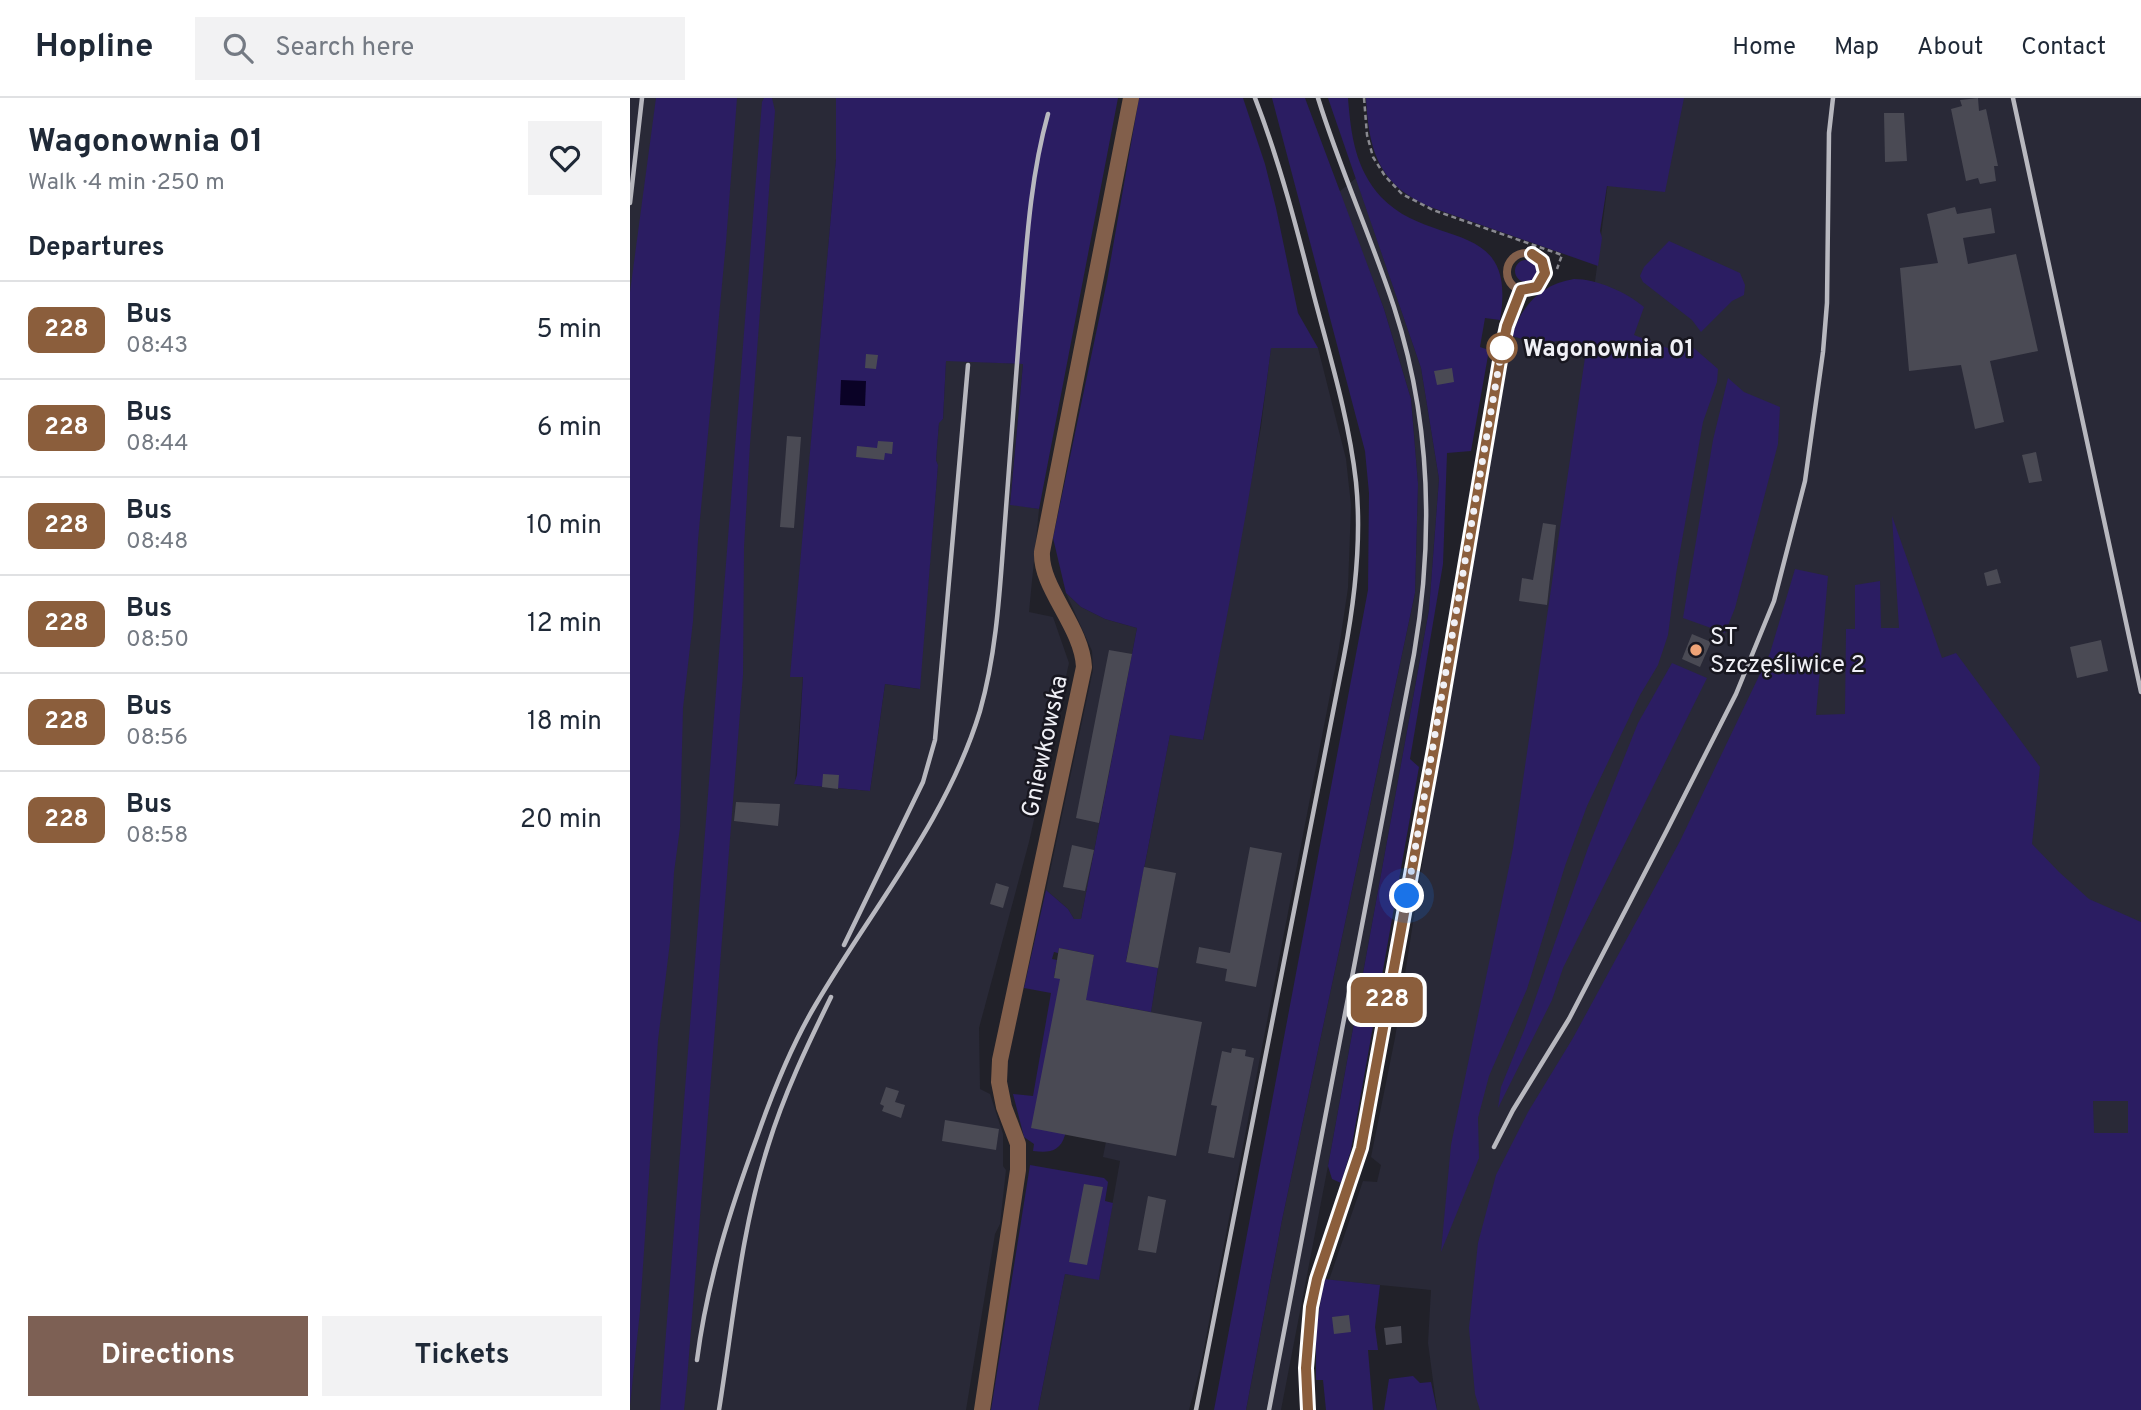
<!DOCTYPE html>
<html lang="en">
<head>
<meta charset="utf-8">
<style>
  :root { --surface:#fff; --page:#f2f2f3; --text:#1f2937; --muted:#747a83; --line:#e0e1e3; --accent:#7d6054 }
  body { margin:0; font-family:Overpass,sans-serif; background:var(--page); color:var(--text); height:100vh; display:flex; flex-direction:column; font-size:26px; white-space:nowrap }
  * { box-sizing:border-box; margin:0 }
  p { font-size:23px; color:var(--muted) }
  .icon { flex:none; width:38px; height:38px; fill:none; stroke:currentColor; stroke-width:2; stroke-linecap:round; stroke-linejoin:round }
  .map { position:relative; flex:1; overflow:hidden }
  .sheet { display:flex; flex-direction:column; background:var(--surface); width:630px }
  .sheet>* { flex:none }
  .badge { padding:0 14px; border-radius:10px; font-size:24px; line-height:46px }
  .you { position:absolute; width:35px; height:35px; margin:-18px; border:5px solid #fff; border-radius:50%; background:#1a73e8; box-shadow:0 0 0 10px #1a73e833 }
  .map>.badge { position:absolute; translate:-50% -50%; box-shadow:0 0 0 4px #fff }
  h2 { padding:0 28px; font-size:26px; line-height:63px }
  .round { display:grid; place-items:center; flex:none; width:74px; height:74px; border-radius:0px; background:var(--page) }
  .summary { display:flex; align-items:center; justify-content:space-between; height:119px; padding:0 28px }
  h1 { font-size:33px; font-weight:700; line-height:52px }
  .primary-button { display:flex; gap:14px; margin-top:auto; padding:14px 28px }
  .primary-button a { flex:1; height:80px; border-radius:0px; background:var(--accent); color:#fff; font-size:28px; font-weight:700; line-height:80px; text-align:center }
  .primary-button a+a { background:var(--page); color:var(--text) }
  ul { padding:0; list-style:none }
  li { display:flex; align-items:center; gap:21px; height:98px; padding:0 28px; border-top:2px solid var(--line) }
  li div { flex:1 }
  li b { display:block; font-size:26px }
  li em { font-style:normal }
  li .badge { min-width:77px; font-weight:700; text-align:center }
  header { display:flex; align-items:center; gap:42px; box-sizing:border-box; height:98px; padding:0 35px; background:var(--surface); border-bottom:2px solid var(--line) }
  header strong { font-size:33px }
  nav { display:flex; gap:38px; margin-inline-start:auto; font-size:24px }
  .search { width:490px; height:63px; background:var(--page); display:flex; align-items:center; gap:18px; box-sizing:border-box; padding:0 24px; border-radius:0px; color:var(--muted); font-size:26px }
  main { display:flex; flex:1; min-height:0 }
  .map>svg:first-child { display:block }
  .built { fill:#292937 }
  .green { fill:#2b1d62; fill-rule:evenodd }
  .water { fill:#0a0226 }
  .building { fill:#4a4a54 }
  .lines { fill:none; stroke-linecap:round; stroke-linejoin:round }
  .path { stroke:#898990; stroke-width:2.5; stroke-dasharray:5 3.5; stroke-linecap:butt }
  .service { stroke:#825f4b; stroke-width:8 }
  .minor { stroke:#825f4b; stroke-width:16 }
  .rail { stroke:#b8b8bf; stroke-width:4.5 }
  .line-casing { stroke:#fff; stroke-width:16 }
  .line { stroke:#8b5e3c; stroke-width:10 }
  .walk { stroke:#f0f0f6; stroke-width:7; stroke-dasharray:0 12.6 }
  .stop-dot { fill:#fff; stroke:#8b5e3c; stroke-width:3.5 }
  .poi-dot { fill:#efa377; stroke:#181720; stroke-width:2.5 }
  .labels { text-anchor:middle; stroke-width:5; stroke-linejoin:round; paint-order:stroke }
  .stop-label { font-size:24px; font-weight:bold; fill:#f0f0f6; stroke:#181720; text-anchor:start }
  .poi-label { font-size:24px; fill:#f0f0f6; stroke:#181720; text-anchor:start }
  .street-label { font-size:24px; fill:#f0f0f6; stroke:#181720 }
</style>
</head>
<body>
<header>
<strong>Hopline</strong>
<div class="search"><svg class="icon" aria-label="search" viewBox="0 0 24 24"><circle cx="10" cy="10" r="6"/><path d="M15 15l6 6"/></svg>Search here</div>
<nav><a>Home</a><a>Map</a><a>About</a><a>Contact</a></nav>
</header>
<main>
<section class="sheet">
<div class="summary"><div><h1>Wagonownia 01</h1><p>Walk · 4 min · 250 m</p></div><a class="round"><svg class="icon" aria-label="heart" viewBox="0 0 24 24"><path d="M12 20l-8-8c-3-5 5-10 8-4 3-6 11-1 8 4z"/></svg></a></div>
<h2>Departures</h2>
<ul>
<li><span class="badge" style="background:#8b5e3c;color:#fff">228</span><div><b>Bus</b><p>08:43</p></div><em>5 min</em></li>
<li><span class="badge" style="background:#8b5e3c;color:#fff">228</span><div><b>Bus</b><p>08:44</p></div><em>6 min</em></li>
<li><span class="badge" style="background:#8b5e3c;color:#fff">228</span><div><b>Bus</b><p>08:48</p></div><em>10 min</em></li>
<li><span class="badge" style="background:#8b5e3c;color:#fff">228</span><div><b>Bus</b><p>08:50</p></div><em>12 min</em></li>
<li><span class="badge" style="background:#8b5e3c;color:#fff">228</span><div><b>Bus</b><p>08:56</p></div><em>18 min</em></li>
<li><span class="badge" style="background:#8b5e3c;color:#fff">228</span><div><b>Bus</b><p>08:58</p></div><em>20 min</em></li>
</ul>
<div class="primary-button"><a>Directions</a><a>Tickets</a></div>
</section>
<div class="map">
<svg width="1511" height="1312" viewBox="0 0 1511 1312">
  <rect width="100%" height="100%" fill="#212129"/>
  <!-- built -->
  <path class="built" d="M0,0H206V61L161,579L173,578L165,686L240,693L255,586L289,591L308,367L306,362L309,324L313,321L316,262L393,266L380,406L409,411L399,514L423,519L439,565L399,744L349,930L350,991L360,996L373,1036V1068L376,1072L370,1126L365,1136L336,1312H0Z
    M989,0H1511V1312H807L798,1245L801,1192L699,1182L733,1083L747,1084L751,1067L741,1059L765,940L803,697L882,238L909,246L927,243L957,245Z
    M726,80L791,270L809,381L799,512L698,1068L651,1312H616L652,1122L785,495L788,386L781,301L754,211L709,94Z
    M641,249L688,250L716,361L721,407L718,490L709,550L570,1271L559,1312H408L435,1176L469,1181L490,1063L473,1059L502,910L521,913L528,871L496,864L540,636L573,642L631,329Z
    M436,495L451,509L475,521L507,530L451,821H444L438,811L416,792L463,572L462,553Z"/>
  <!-- green -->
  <path class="green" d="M26,0H107L96,144L68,442L63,523L53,610L50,730L44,774L40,844L28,942L10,1213L0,1307V194Z
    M134,0H142L145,13L120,346L114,449L113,577L57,1282L54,1312H30L132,4Z
    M206,0H488L409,411L380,407L393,266L316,263L313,321L309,325L306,362L308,367L290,591L255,586L240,693L164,686L167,677L173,579H160L206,61Z
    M509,0H613L635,66L646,110L668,215L688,250H641C625,382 598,511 573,642L540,637L496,863L528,870L521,914L455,902L464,857L429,850L428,855L424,854L422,861L427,862L424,879L447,884L435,1037C430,1054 419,1055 403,1053L404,1046L394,1039L383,996L403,998L421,895L394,890L416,792L438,811L444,821H451L507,530L475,521L451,509L436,495L423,440L477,183Z
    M642,0H675L754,211L781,301L788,386L785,495L652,1122L616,1312H584L738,492L739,395L735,353Z
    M698,0H718C721,37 725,70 751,99C801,152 888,118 870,222L855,220L850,249L859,252L841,353L817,355L813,466L780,661L789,669L721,1052L711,1085L702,1081L698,1068L799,512L809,381L791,270Z
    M736,0H1054L1035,94L977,88L970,133L972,140L968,168L803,110C749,88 739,54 736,0Z
    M1039,143L1110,175L1115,187L1114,197L1102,203L1071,234L1062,222L1013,184L1010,178L1014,169Z
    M885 173a11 11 0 1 1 22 0a11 11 0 1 1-22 0Z
    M944,181C967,181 996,194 1014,209L1004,237L1053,256L1058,245L1088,271L1087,284L1073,324L1046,476L1038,537L1028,567L1010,597L957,708L935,768L897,891L859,978L848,1020L849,1060L811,1154L821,1047L883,750L957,246L927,243L909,246L882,238C891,208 911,186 944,181Z
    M1098,280L1114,294L1150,309L1148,346L1105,510L1095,535L1053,520L1083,342Z
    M1262,418L1312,560L1326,555L1410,669L1402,746L1429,774L1459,801L1511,824V1312H850L845,1296L839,1230L848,1145L866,1077L898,1014L943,940L1050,743L1140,555L1165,471L1198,478L1186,617L1215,616L1216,531H1225V487L1250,483L1251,530H1269ZM1463,1003H1498V1035H1464Z
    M1042,565L1077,580L933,870L922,902L868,1010L871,989L895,930L958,750L1008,625Z
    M400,1067L474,1080L478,1084L475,1103L483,1105L469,1182L435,1176L408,1312H361Z
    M694,1181L750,1187L745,1229L748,1252H738L743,1312H696L693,1282H686V1233Z
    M783,1278L790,1285L801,1284L807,1312H754L759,1281Z"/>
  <!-- water -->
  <path class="water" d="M211,282L236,283L235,308L210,307Z"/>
  <!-- building -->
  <path class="building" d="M1348,0L1349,13L1356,11L1368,68H1364L1366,83L1350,86L1348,80L1336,83L1321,11L1332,8L1330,2Z
    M1254,15H1274L1277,63L1255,64Z
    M1325,109L1327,116L1361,110L1365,135L1333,140L1338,166L1386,156L1408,253L1360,263L1374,324L1345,331L1331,267L1279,273L1270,170L1308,165L1297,116Z
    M236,256L248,257L246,271L235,270Z
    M822,270L824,284L807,287L804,273Z
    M157,338L171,339L164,430L150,429Z
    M248,343L263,344L262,356L255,355L254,362L226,359L227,348L247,350Z
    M1406,354L1412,383L1399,385L1392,357Z
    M913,425L926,427L917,507L889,503L892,480L903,482Z
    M1367,471L1371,485L1357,488L1354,475Z
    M1062,536L1081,544L1070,569L1052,561Z
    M1471,542L1478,573L1447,580L1440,549Z
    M479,552L502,556L469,725L446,720Z
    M193,676L209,677L208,691L192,689Z
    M106,704L150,706L148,728L104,723Z
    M442,747L464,752L455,793L433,789Z
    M620,749L652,755L626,889L595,883L597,871L566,865L569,849L600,855Z
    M514,769L546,775L528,870L496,864Z
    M366,785L379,789L373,810L360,806Z
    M429,850L464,857L456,902L572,924L546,1058L401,1030L430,881L424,880Z
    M602,950L616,952L615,958L624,960L604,1060L578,1055L587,1008L581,1007L592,953L601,955Z
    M256,989L269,993L265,1004L275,1007L271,1020L252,1013L254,1008L250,1006Z
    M315,1022L369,1031L366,1052L312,1043Z
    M454,1086L473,1089L457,1167L439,1164Z
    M518,1098L536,1102L526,1155L508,1152Z
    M719,1217L721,1234L704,1236L702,1219Z
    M771,1228L772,1245L756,1247L754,1230Z"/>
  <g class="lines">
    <!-- path -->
    <path class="path" d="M734,0L737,37L743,59L755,78L772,96L803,112L932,157L927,171"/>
    <!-- service -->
    <path class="service" d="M877 174a19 19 0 1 1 38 0a19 19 0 1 1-38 0Z
      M678,1312L676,1270L681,1209L687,1181L731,1050L805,646L872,251L884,207L891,192"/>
    <!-- minor -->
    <path class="minor" d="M352,1312L388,1072V1046L374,1009L369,984L370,962L454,569C452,528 410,490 412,454L501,0"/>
    <!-- rail -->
    <path class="rail" d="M1383,0L1511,594
      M0,105L12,0
      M214,847L293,684L305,642L338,267
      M864,1049L883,1012L939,921L1036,734L1106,596L1144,503L1175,383L1193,254L1197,205L1199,35L1203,0
      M67,1262C77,1184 100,1112 127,1039C143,993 161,948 186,906C242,810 317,722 350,613C365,560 369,505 373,450C379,375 385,300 390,226C396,156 399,84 418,16
      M89,1312C103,1225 111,1132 138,1048C154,996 177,948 201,899
      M566,1312L714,558C725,501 732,443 726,384C719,321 700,259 684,198C667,131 650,65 625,0
      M639,1312L784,556C804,439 801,323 764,209C741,139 710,71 688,0"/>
  </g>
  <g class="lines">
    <!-- line casing -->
    <g class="line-casing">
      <path id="line" d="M678,1312L676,1270L681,1209L687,1181L731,1050L805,646L872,251L877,228L891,192L907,189L915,175L912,163L902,156"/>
    </g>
    <!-- line -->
    <use href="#line" class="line"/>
    <!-- walk -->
    <path class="walk" d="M777,798L872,250"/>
  </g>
  <!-- markers -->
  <circle class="stop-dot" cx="872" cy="250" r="14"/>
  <circle class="poi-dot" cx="1066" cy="552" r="7"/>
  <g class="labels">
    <!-- stop labels -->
    <g class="stop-label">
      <text x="893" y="258">Wagonownia 01</text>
    </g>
    <!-- poi labels -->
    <g class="poi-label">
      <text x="1080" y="546">ST<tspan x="1080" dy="28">Szczęśliwice 2</tspan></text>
    </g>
    <!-- street labels -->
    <g class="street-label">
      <text transform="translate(414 648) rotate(-78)" y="8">Gniewkowska</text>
    </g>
  </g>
</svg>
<div class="you" style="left:777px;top:798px"></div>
<b class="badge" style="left:757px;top:902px;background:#8b5e3c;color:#fff">228</b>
</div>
</main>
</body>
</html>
